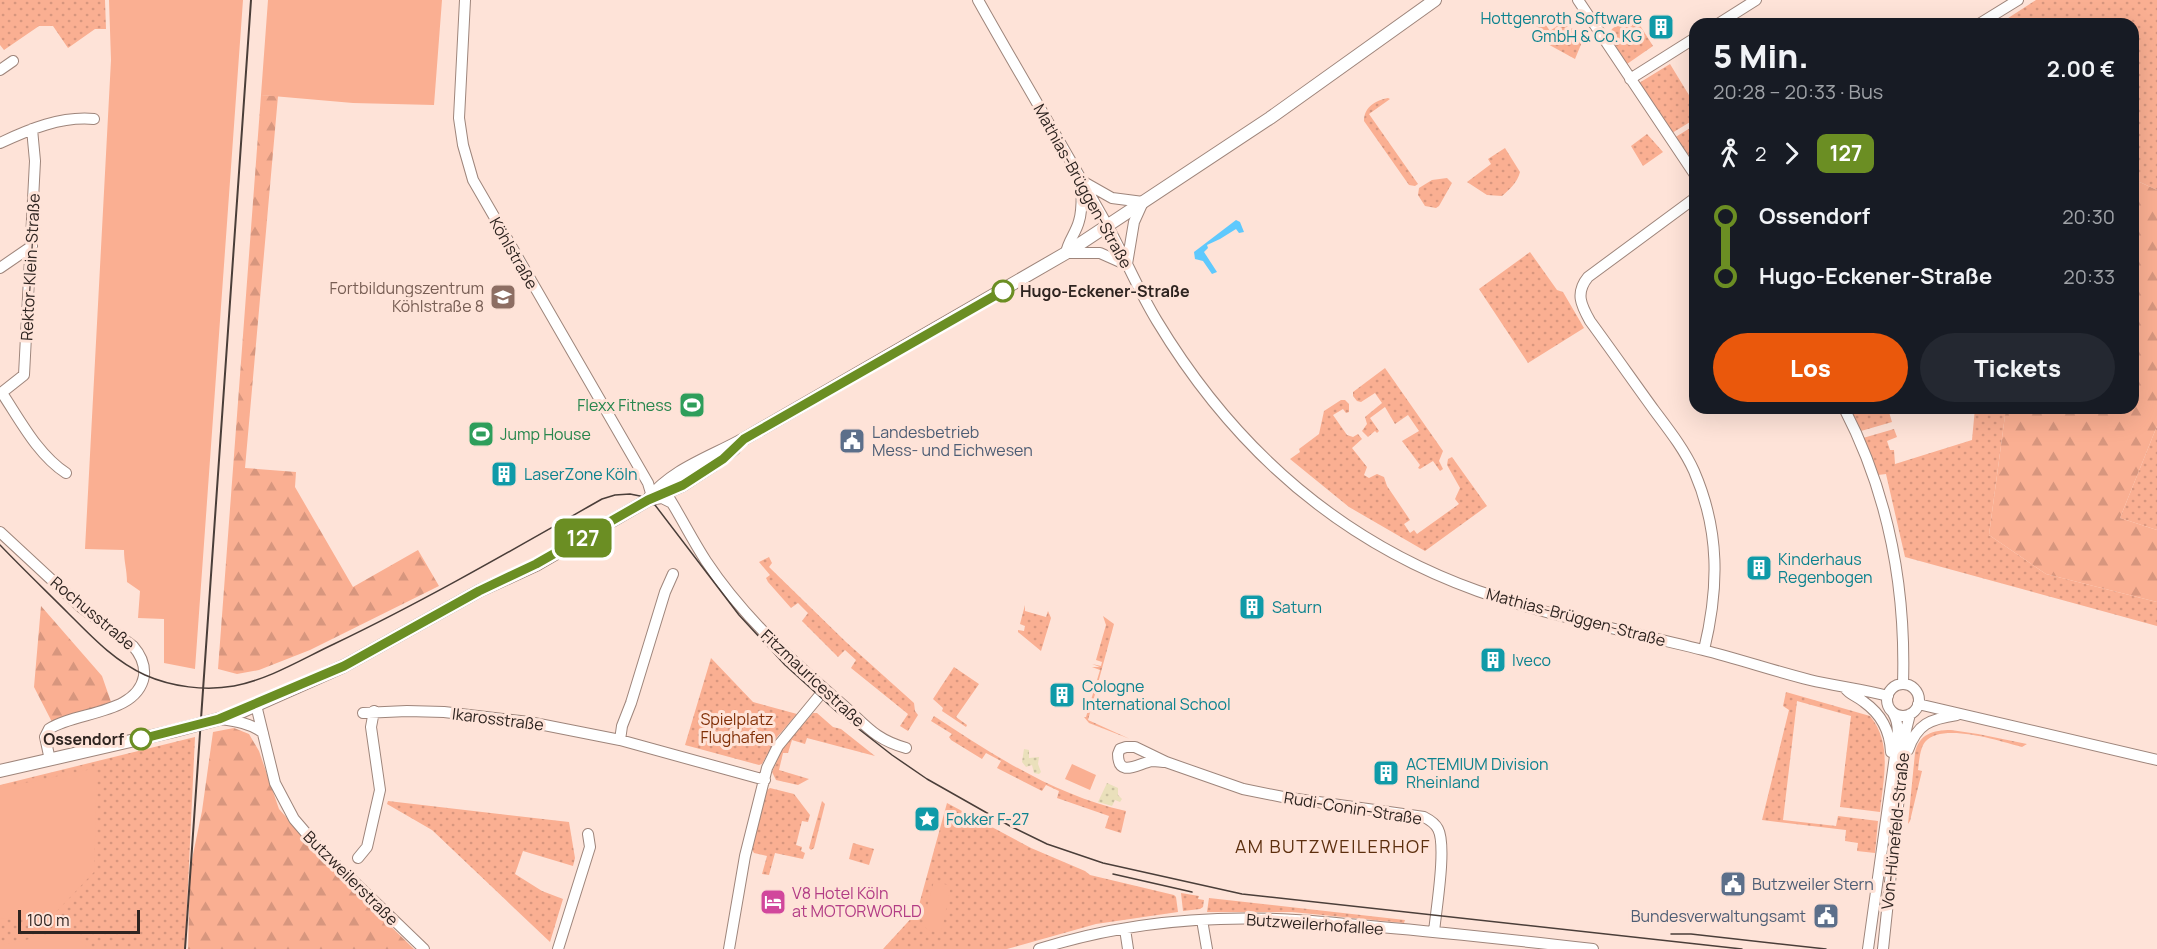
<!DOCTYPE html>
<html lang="de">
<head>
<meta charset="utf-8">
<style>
  :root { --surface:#171b24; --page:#242831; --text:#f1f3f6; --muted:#9ea1a6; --accent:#ea580c }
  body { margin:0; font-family:Manrope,sans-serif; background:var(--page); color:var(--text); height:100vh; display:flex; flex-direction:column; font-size:22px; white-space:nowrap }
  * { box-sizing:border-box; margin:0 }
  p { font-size:20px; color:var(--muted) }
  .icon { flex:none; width:33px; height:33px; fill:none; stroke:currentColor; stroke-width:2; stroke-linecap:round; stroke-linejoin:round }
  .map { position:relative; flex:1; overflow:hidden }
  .panel { position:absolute; left:1689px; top:18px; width:450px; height:396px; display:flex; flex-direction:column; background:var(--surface); border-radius:18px; box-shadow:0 6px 24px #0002 }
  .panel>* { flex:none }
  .badge { padding:0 12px; border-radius:9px; font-size:21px; line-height:39px }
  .scale { position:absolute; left:18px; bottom:15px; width:122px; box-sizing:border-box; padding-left:6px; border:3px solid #2e2420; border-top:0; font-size:16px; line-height:21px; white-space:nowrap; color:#2e2420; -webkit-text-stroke:4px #fee3d8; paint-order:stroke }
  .map>.badge { position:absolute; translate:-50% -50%; box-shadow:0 0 0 3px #fff }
  .legs { display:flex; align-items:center; gap:9px; height:66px; padding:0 24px; font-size:20px }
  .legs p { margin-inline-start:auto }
  .summary { display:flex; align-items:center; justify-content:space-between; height:102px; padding:0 24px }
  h1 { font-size:33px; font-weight:800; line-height:45px }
  .primary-button { display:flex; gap:12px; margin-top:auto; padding:12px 24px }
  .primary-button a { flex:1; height:69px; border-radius:36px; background:var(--accent); color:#fff; font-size:24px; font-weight:800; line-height:69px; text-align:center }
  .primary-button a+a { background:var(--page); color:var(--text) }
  ul { padding:0 24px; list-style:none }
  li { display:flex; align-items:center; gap:21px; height:60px; font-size:22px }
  li i { display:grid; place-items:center; width:9px; height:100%; margin:0 8px; background:currentColor }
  li i::after { content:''; width:15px; height:15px; margin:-8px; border:4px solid; border-radius:50%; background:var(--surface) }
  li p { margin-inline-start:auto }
  li:first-child i { background:linear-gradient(#0000 50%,currentColor 0) }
  li:last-child i { background:linear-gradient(currentColor 50%,#0000 0) }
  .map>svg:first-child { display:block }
  .grass { fill:url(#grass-dots) }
  .forest { fill:url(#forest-firs) }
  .sand { fill:url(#sand-dots) }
  .garden { fill:#faaf92 }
  .water { fill:#5fc9fd }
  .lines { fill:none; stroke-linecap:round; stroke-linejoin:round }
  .minor-casing { stroke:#9e857b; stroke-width:12 }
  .major-casing { stroke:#9e857b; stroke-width:14 }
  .minor { stroke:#fff; stroke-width:10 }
  .major { stroke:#fff; stroke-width:12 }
  .tram { stroke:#4a3e39; stroke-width:1.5 }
  .rail { stroke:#4a3e39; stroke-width:2 }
  .line-1-casing { stroke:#fff; stroke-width:14 }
  .line-1 { stroke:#6b8e23; stroke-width:9 }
  .stop-1-dot { fill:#fff; stroke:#6b8e23; stroke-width:3 }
  .labels { text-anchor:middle; stroke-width:6; stroke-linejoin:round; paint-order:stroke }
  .culture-label { font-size:16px; fill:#0d838f; stroke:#fee3d8; text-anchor:start }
  .street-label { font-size:16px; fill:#2e2420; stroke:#fee3d8 }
  .education-label { font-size:16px; fill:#785e54; stroke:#fee3d8; text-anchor:end }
  .stop-label { font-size:16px; font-weight:bold; fill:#2e2420; stroke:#fee3d8; text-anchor:start }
  .leisure-label { font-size:16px; fill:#27864d; stroke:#fee3d8; text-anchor:end }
  .service-label { font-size:16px; fill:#4e5e75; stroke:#fee3d8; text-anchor:start }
  .park-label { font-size:16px; fill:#813008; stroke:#fee3d8 }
  .hotel-label { font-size:16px; fill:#b23c85; stroke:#fee3d8; text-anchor:start }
  .neighbourhood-label { font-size:18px; letter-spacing:1.5px; fill:#5d2f0e; stroke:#fee3d8 }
</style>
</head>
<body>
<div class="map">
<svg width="2157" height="949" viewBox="0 0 2157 949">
  <defs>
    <pattern id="grass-dots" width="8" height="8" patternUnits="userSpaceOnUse" patternTransform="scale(1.5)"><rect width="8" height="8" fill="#faaf92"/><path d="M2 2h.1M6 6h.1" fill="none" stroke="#d7967e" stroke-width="1.8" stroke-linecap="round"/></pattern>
    <pattern id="forest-firs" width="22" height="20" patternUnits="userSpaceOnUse" patternTransform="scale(1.5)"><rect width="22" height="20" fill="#faaf92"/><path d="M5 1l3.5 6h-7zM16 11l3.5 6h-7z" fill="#d7967e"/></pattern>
    <pattern id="sand-dots" width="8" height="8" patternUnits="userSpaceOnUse" patternTransform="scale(1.5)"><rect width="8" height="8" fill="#eae0bb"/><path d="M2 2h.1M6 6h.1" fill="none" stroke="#c9c0a0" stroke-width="1.8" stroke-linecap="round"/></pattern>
  </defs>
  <rect width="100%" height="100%" fill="#fee3d8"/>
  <!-- grass -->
  <path class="grass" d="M0,0H105L106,29H95L68,48L53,26H39L4,50L0,45Z
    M2036,0H2157V190L2133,179V24H1999Z
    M1539,15L1550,31L1564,21L1569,29L1574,28L1582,42L1575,59L1544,42L1545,38L1532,20Z
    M1634,16L1653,46L1627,64L1608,34L1613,28Z
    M1670,64L1695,105V119L1672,133L1639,83Z
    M1388,98L1390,99L1369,114L1418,184L1415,186L1409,185L1364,121C1364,107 1376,100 1388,98Z
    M1695,125V168L1674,138Z
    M1647,134L1663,152L1643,166L1631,146Z
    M1505,148L1520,172C1517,183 1510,189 1502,196L1487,195L1467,182L1491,164L1488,159Z
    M1447,178L1452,183L1439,206L1436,208L1425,206L1418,195L1419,188L1432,180Z
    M1530,252L1557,290L1563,292L1584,328L1528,363L1479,289Z
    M1385,368L1443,451L1439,461L1443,469L1440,471L1433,461L1420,469L1418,468L1420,465L1402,441L1419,431L1408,415L1395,424L1385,407L1370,418L1379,431L1377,433L1375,431L1368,437L1362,431L1367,424L1365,417L1382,403L1375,393L1361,402L1357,401L1353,396V392Z
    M1341,400H1345L1349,404V412L1346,413L1343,409L1333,415L1347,435L1353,437L1358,434L1362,439L1352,448L1367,467L1364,475L1369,478L1377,474L1384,477L1387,486L1410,520L1404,524L1410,533L1414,530L1417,534L1459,504L1455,499L1460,488L1447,465L1448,459L1452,457L1487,506L1425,551L1349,507L1290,459L1300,452L1299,449L1319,434L1324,411Z
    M1849,408H1882L1883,414L1889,412L1892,422L1861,431Z
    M1975,408H2006L1989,535L2046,574L2157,602V626L1905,557L1886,474L1878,475L1863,438L1894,429L1897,437L1887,441L1890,450H1894L1895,464L1972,440Z
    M2157,426V530L2120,518Z
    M769,557L772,563L769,567L846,642L914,703L915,711L918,715L908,731L900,726L908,714L851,668L856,660L845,650L838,657L802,621L808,613L798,603L791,608L768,582L766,578L770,575L759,562Z
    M1025,605V611L1046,617L1048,611L1051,618L1041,651L1018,632V630L1024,631L1025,626L1020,624Z
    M1103,616L1114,624L1088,720L1130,739L1089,723L1084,717H1086L1100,670L1092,667H1100L1092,664L1101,666L1102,662L1096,660L1106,625Z
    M711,658L753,702L797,714L777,737L762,764L759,765L685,745Z
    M954,667L979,684L956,717L967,725L966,727L942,711L943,708L933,699Z
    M1786,692L1870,716C1893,744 1883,779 1880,812L1840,807L1851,716L1797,701L1783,820L1836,826L1838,816L1878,821L1875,853L1857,851L1858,843L1845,841L1846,830L1762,820L1789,710L1783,706Z
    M813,713H817L833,727L841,729L875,756L807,738L805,744L792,740L788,753H783L779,770L809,779L798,785L776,780L772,772L783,748Z
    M934,716C993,755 1056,796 1126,811L1121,833L1105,828L1109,816L1057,798L1059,791L1046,785L1042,791L997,768L1001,761L986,753L982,759L951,740L949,737L952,734L931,721Z
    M1951,730L1978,734L2027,744L2022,747C1999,741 1942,722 1925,742C1920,748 1919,762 1918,770L1922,771L1910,821L1908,824L1915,753C1919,734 1933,730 1951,730Z
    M195,737L185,949H0V785Z
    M770,788L794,794L810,815L808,822L802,821L796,845L802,847L801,851L805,853L803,859L775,853L769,875L762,874L767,856L754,853L751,848L767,790Z
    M388,801L569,822L575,858L573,866L523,851L515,874L542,891L563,899L550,942L432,830L387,804Z
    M822,801L825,804L814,848L811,850L809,848Z
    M947,803L1031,848L1085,871L1090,875L1174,895L1176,897L1178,912L1096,924L1007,949H883L917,912Z
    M853,843L874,849L869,865L849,859Z
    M1181,893L1199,896L1198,899L1204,900L1203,907L1200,909L1183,911Z
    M1209,898L1405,920L1404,923L1292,912H1207Z"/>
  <!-- forest -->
  <path class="forest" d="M261,95L278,96L245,468L296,472L295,487L353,587L418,550L439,586L310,650L259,670L237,674L218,669Z
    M2133,179L2157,190V426L2120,518L2157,530V602L2046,574L1989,535L2006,408H2133Z
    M41,606L102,676L111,702L52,722L34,687Z
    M234,728L249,734L259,751L279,809L336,873L414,949H188L190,869L202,811L213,732Z"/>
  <!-- sand -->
  <path class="sand" d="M1024,749L1029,750V758L1039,757L1038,764L1041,772L1039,774L1034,773L1032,765L1026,767L1022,762Z
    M1107,783L1118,788V795L1122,799L1120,802L1115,800L1112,806L1098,802Z"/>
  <!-- garden -->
  <path class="garden" d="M109,0H243L195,669L164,663V619L138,618L140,591L127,582C127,570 124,562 124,550L85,549L111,60Z
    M268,0H442L434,105L353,103L261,95Z
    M1072,764L1096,775L1090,790L1065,779Z
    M97,768L94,872L55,913L0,919V788Z
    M934,881L951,886L941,933L928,930L925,927V915Z
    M70,931L89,949H0V945Z"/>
  <!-- water -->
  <path class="water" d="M1236,220L1240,222L1244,232L1239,233L1236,229L1220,239L1207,245L1208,248L1204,252L1217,272L1212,274L1203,261L1195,259L1194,252Z"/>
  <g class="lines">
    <!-- minor casing -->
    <g class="minor-casing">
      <path id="minor" d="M465,0L459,118L463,145L473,180L648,483L651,493L648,500L662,498L672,503
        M978,0C1020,75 1064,148 1106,223C1124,255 1138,290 1157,321C1233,447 1338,541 1478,591C1552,617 1628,631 1703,650C1739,659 1774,671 1810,680C1835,686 1862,689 1888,696
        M1578,0L1695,175
        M1718,24L1756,0
        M1979,24L2018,0
        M0,70L13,61
        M1630,79L1695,38
        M0,143C30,129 61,116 94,119
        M1082,181C1081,194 1083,209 1079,221C1076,233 1068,241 1066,253H1100L1127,265
        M1082,181L1112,198L1143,202L1134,222L1127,264
        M1695,198L1588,277C1575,293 1581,305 1590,321C1612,351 1633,381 1654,410C1669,430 1684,449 1694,471C1720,531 1719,588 1704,650
        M0,268L32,246
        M2,393C20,420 38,455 66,473
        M0,394L24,375L35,161L32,129
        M1844,408C1889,495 1906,587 1903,684
        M669,498C682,519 693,541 706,561C743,617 792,661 843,705C866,725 874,739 906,748
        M0,532L82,608L133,646C141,655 145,665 144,676C137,715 76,711 49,729L45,737L50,760
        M1887 700a16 16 0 1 1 32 0a16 16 0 1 1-32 0Z
        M1845,688C1850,695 1857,696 1864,702C1881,714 1890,731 1891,752
        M1918,704L2157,760
        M256,705L275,783L294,819L318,847L424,949
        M363,713L407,711L444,712L529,722L620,740L765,780
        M220,719C235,721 251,723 263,733
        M620,740L622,726L631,703L665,592L673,574
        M1908,750C1917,724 1930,719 1957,715
        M1166,762C1162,762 1156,761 1152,761C1139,763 1118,779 1118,754L1120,749L1126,747H1135L1166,762L1243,789L1283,797L1424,817C1430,820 1435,823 1438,829C1447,846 1436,910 1434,932
        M358,858L367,847L380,790L371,727L374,711
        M1202,920L1207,949
        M1125,929L1128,949
        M558,949L590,847L588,834
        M729,949L745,856L767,768L778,746L824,690
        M1039,949C1114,925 1197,916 1276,919C1311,920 1346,924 1380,927C1451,933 1522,941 1593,949
        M1868,949L1895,756C1897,742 1901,726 1893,713
        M1883,949L1906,730L1910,714"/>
    </g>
    <!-- major casing -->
    <g class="major-casing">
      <path id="major" d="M648,500C673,469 710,458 744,439L1066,253L1270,118L1435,0
        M0,771L174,731L219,719L243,711L344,666L479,591L536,565L648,500L683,485L712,466L734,449"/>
    </g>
    <!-- minor -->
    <use href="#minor" class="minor"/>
    <!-- major -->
    <use href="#major" class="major"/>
    <!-- tram -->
    <path class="tram" d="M0,545C22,568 45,590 68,613C91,636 114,661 145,675C172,687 205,691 234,686C270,679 302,659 334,644C426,600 514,549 602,499L615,495L630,494L640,496L655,505L739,615L785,665L837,712L892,755L927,779L1010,826L1047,844L1103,863L1242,894L1742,949
      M1113,874L1192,892
      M1671,934H1691L1826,949"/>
    <!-- rail -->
    <path class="rail" d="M185,949L251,0"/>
  </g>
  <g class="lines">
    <!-- line-1 casing -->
    <g class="line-1-casing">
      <path id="line-1" d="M141,739L219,719L344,666L479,591L536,564L648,500L683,485L723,459L744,439L1003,291"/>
    </g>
    <!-- line-1 -->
    <use href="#line-1" class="line-1"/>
  </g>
  <!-- icons -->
  <defs>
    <g id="building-square" transform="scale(1.35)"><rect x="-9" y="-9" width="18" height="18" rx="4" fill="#0f9aa8" stroke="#fee3d8"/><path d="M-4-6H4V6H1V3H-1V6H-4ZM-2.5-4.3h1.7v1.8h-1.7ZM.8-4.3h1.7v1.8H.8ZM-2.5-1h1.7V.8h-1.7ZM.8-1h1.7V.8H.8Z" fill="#fff"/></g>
    <g id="school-square" transform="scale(1.35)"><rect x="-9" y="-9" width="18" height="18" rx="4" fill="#8d6e63" stroke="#fee3d8"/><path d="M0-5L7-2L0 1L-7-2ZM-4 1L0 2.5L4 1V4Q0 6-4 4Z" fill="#fff"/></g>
    <g id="stadium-square" transform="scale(1.35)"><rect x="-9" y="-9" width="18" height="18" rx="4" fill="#2e9e5b" stroke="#fee3d8"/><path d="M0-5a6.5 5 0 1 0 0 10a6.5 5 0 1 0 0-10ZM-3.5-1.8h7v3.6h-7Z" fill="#fff"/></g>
    <g id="civic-square" transform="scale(1.35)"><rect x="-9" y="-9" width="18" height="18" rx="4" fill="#5c6f8a" stroke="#fee3d8"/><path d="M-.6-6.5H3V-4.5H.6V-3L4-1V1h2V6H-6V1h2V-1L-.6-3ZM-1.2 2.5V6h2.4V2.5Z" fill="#fff"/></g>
    <g id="sight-square" transform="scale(1.35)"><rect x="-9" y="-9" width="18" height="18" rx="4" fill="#0f9aa8" stroke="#fee3d8"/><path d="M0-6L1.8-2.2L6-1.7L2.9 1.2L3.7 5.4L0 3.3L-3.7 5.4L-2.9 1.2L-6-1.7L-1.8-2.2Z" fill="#fff"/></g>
    <g id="hotel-square" transform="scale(1.35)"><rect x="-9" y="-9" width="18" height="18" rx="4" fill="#d1479c" stroke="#fee3d8"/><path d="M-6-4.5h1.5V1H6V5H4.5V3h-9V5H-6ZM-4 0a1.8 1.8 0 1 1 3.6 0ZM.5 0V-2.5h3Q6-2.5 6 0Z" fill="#fff"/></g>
  </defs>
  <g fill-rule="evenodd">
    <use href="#building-square" x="1661" y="27"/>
    <use href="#school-square" x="503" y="297"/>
    <use href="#stadium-square" x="692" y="405"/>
    <use href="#stadium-square" x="481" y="434"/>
    <use href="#civic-square" x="852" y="441"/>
    <use href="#building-square" x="504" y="474"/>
    <use href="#building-square" x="1759" y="568"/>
    <use href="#building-square" x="1252" y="607"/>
    <use href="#building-square" x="1493" y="660"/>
    <use href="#building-square" x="1062" y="695"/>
    <use href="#building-square" x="1386" y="773"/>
    <use href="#sight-square" x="927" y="819"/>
    <use href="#civic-square" x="1733" y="884"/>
    <use href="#hotel-square" x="773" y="902"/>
    <use href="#civic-square" x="1826" y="916"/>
  </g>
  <!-- markers -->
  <g class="stop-1-dot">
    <circle cx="1003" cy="291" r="10"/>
    <circle cx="141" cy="739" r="10"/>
  </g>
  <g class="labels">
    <!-- culture labels -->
    <g class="culture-label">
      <text x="1642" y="24" text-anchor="end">Hottgenroth Software<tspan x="1642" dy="18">GmbH &amp; Co. KG</tspan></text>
      <text x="524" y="480">LaserZone Köln</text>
      <text x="1778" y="565">Kinderhaus<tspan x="1778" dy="18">Regenbogen</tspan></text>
      <text x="1272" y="613">Saturn</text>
      <text x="1512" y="666">Iveco</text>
      <text x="1082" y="692">Cologne<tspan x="1082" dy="18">International School</tspan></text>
      <text x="1406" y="770">ACTEMIUM Division<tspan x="1406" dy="18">Rheinland</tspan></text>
      <text x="946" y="825">Fokker F-27</text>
    </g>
    <!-- street labels -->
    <g class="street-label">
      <text transform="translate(1083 186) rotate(61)" y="6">Mathias-Brüggen-Straße</text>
      <text transform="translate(514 253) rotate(60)" y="6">Köhlstraße</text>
      <text transform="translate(30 267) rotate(-87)" y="6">Rektor-Klein-Straße</text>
      <text transform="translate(93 613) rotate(40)" y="6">Rochusstraße</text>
      <text transform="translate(1576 617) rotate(15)" y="6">Mathias-Brüggen-Straße</text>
      <text transform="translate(813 678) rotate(43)" y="6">Fitzmauricestraße</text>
      <text transform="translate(498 719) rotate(7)" y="6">Ikarosstraße</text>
      <text transform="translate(1353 808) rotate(9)" y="6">Rudi-Conin-Straße</text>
      <text transform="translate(1895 831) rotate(-84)" y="6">Von-Hünefeld-Straße</text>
      <text transform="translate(351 878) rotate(45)" y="6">Butzweilerstraße</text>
      <text transform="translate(1315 924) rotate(4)" y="6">Butzweilerhofallee</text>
    </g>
    <!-- education labels -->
    <g class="education-label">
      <text x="484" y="294">Fortbildungszentrum<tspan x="484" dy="18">Köhlstraße 8</tspan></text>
    </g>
    <!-- stop labels -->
    <g class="stop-label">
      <text x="1020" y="297">Hugo-Eckener-Straße</text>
      <text x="124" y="745" text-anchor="end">Ossendorf</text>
    </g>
    <!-- leisure labels -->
    <g class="leisure-label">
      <text x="672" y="411">Flexx Fitness</text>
      <text x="500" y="440" text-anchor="start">Jump House</text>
    </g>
    <!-- service labels -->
    <g class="service-label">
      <text x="872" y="438">Landesbetrieb<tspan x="872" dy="18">Mess- und Eichwesen</tspan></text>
      <text x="1752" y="890">Butzweiler Stern</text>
      <text x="1806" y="922" text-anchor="end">Bundesverwaltungsamt</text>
    </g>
    <!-- park labels -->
    <g class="park-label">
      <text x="737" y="725">Spielplatz<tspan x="737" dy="18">Flughafen</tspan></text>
    </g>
    <!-- hotel labels -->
    <g class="hotel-label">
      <text x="792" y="899">V8 Hotel Köln<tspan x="792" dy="18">at MOTORWORLD</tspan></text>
    </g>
    <!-- neighbourhood labels -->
    <g class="neighbourhood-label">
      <text x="1333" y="853">AM BUTZWEILERHOF</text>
    </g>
  </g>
</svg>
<div class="scale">100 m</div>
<b class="badge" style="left:583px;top:538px;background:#6b8e23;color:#fff">127</b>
<section class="panel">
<div class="summary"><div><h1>5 Min.</h1><p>20:28 – 20:33 · Bus</p></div><b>2.00 €</b></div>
<div class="legs"><svg class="icon" aria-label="walk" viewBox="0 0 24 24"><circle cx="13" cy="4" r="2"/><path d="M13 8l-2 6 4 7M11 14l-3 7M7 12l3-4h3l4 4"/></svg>2<svg class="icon" aria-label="forward" viewBox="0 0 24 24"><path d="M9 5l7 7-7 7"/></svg><b class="badge" style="background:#6b8e23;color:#fff">127</b></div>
<ul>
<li><i style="color:#6b8e23"></i><b>Ossendorf</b><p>20:30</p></li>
<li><i style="color:#6b8e23"></i><b>Hugo-Eckener-Straße</b><p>20:33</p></li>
</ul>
<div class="primary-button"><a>Los</a><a>Tickets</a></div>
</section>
</div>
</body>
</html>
